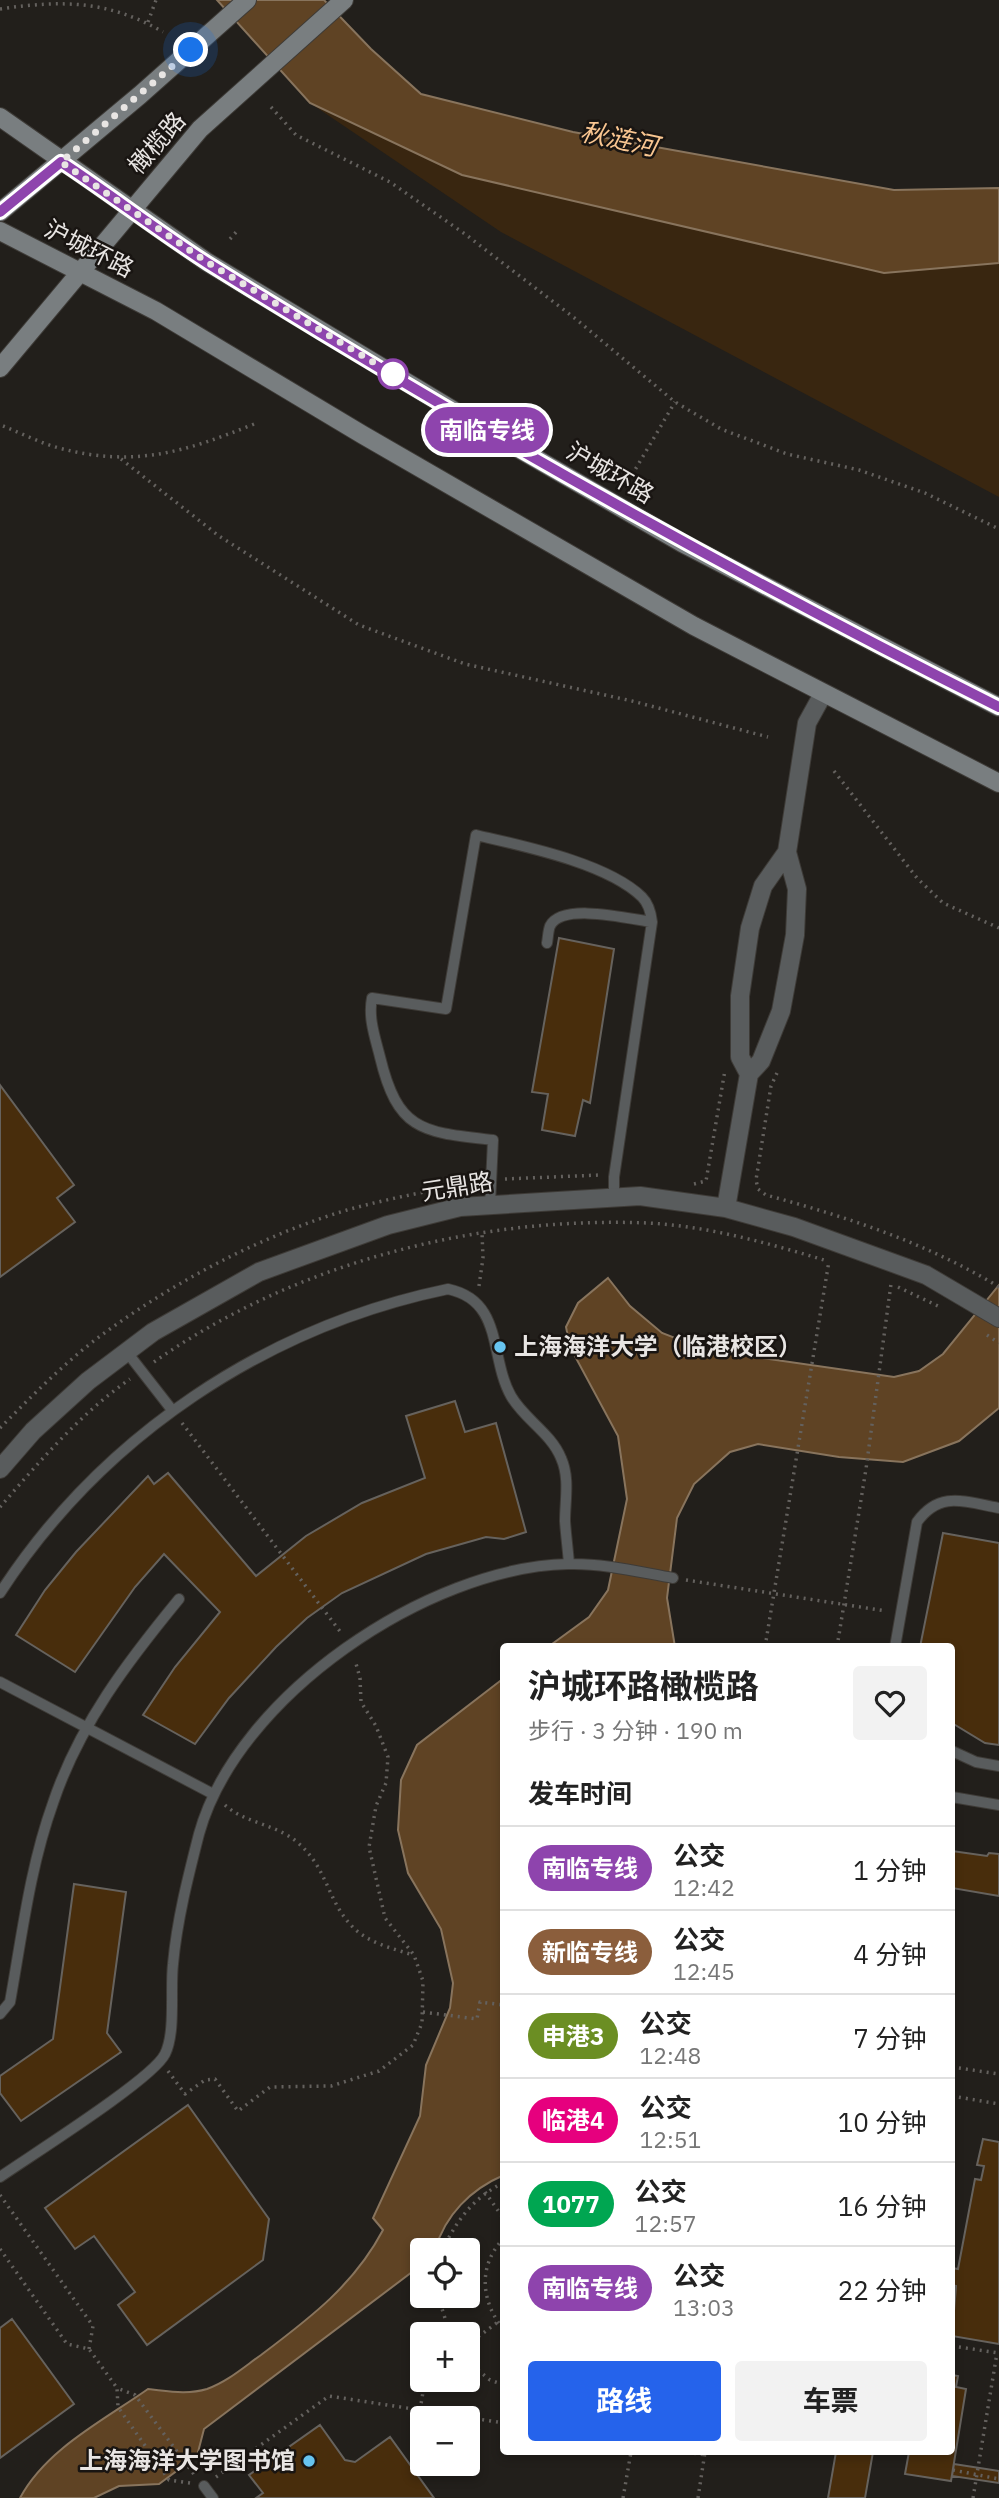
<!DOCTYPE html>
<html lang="zh">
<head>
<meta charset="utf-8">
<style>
  :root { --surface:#fff; --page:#f2f2f2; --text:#222; --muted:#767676; --line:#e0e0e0; --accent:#2563eb }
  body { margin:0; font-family:"IBM Plex Sans","Noto Sans SC",sans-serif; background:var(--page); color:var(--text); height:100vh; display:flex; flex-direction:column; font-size:26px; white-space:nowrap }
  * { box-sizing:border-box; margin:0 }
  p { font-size:23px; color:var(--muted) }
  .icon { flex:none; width:38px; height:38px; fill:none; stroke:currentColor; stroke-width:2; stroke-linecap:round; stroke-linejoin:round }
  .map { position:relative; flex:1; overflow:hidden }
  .sheet { position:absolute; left:500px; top:1643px; width:455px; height:812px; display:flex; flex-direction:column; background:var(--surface); border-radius:7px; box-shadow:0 4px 10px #0003 }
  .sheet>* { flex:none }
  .badge { padding:0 14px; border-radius:23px; font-size:24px; line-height:46px }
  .fabs { position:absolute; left:410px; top:2238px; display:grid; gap:14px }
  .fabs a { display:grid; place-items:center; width:70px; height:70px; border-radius:7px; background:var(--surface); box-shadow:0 4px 10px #0003; font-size:35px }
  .you { position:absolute; width:35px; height:35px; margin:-18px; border:5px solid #fff; border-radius:50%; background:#1a73e8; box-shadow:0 0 0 10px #1a73e833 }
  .map>.badge { position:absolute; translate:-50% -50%; box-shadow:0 0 0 4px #fff }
  h2 { padding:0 28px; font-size:26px; line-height:63px }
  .round { display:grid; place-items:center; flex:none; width:74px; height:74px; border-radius:7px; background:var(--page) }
  .head { display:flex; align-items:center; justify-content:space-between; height:119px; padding:0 28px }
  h1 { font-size:33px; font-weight:700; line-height:52px }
  .primary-button { display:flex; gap:14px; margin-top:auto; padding:14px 28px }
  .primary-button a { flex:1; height:80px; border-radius:7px; background:var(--accent); color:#fff; font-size:28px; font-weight:700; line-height:80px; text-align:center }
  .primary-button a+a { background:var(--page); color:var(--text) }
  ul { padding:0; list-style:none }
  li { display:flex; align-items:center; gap:21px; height:84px; padding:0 28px; border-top:2px solid var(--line) }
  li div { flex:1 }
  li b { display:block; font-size:26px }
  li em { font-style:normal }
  li .badge { min-width:77px; font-weight:700; text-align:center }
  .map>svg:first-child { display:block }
  .green { fill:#392610 }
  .water { fill:#5f4324; stroke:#88745d; stroke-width:2 }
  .building { fill:#482d0c; stroke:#66625d; stroke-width:2 }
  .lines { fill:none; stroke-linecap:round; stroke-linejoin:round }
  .lane-casing { stroke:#3e3b37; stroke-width:12 }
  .street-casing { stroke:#3e3b37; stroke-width:20 }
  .secondary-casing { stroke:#3e3b37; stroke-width:20 }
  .path { stroke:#64615e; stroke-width:3.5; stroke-dasharray:2 5; stroke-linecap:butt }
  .lane { stroke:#595c5d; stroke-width:10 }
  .street { stroke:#595c5d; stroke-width:18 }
  .secondary { stroke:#797e80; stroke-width:18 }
  .line-casing { stroke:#fff; stroke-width:16 }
  .line { stroke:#8e44ad; stroke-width:10 }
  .walk { stroke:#e8e5e3; stroke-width:7; stroke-dasharray:0 12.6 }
  .stop-dot { fill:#fff; stroke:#8e44ad; stroke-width:3.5 }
  .poi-dot { fill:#67c4f0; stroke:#191512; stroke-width:2.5 }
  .labels { text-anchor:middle; stroke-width:5; stroke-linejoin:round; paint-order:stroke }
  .street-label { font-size:24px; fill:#e8e5e3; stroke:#191512 }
  .poi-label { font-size:24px; font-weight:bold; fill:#e8e5e3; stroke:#191512; text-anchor:start }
  .water-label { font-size:26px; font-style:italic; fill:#f9c691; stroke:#191512 }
</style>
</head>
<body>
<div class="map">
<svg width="999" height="2498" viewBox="0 0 999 2498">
  <rect width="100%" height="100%" fill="#221f1b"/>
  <!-- green -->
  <path class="green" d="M310,103L462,175L884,273L999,263V497L501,232Z"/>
  <!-- water -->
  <path class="water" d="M217,0H324L371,49L421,94L573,132L894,190L999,188V263L884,273L462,175L310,103Z
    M608,1278L630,1306L662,1333L706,1350L894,1377L919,1371L943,1354L999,1285V1408L959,1441L903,1462L839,1457L758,1444L730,1452L694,1484L677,1518L667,1598L675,1647H548L589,1617L608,1590L627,1499L618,1436L570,1347L566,1327L578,1303Z
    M504,1678V2175C471,2189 445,2215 435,2250H422V2269H416L204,2429L197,2456L159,2484L119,2486L94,2498H20C46,2449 104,2420 148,2389C168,2391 187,2395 207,2389C227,2382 244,2367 261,2355C310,2318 354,2285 383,2230L373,2218L420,2116L426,2065L450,2008L453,1983L441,1929L408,1873L398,1830L401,1780L417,1745Z"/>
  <!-- building -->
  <path class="building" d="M559,938L614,949L590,1103L583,1100L575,1136L542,1130L548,1094L532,1092Z
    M0,1085L74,1185L57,1198L75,1222L0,1277Z
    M455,1401L465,1432L496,1423L526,1532L504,1539L486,1537L426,1554L342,1593L307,1618L276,1647L229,1698L195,1744L143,1715L175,1667L220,1612L164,1554L135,1587L75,1672L16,1635L45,1590L76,1552L148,1476L154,1484L168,1473L256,1576L306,1536L362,1503L425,1478L406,1416Z
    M943,1533L999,1543V1745L985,1743L952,1723V1647H920Z
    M952,1851L987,1856L989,1853L999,1854V1896L952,1888Z
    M74,1884L126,1892L107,2033L121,2052L21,2121L0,2093V2076L53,2039Z
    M188,2105L269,2219L263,2260L147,2345L118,2305L135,2292L94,2236L75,2249L45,2208Z
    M983,2139L999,2142V2344L952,2336L956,2286L952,2285V2268L958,2269L975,2179L981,2180L984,2166L977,2165Z
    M12,2319L74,2404L0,2458V2328Z
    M952,2375L958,2376L956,2387L966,2389L951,2481L905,2474L909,2452H952Z
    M320,2425L345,2460L355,2462L390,2437L434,2498H256L263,2493L249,2475Z
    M836,2452H873L865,2498H828Z
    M954,2464L999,2471V2483L952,2476Z"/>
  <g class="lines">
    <!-- lane casing -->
    <g class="lane-casing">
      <path id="lane" d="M547,943C548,938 548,931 550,926C562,902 630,919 652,922
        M490,1205L493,1140C423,1132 398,1132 380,1057C375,1037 368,1018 372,998L446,1009L476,835C523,846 607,863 642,897C649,904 651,913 652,922L614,1177V1197
        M126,1351L172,1410
        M0,1593C102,1436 265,1327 448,1289C504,1301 489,1357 511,1396C524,1419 551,1433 561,1458C570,1478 565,1500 565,1521C566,1536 568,1550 569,1564
        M895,1647L917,1522C940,1490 965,1502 999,1508
        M0,1682L213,1794
        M952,1751L976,1762L999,1766
        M952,1797L999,1805
        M0,2014L10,2002C22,1935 30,1867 53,1803C79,1725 128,1661 179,1599
        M0,2177C30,2156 153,2079 165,2054C176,2032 170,1989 173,1964C177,1920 188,1877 199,1834C237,1696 428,1567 568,1564C603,1563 639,1572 673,1578
        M204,2486L213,2498"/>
    </g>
    <!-- street casing -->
    <g class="street-casing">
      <path id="street" d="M749,1074L740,1057V996L750,928L763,886L787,852
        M726,1208L749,1074L761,1061L781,1011L795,935L797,889L787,852L807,723L823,694
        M0,1469L33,1431L88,1381L153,1332L259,1272L388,1225L460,1207L640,1196L726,1208L794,1227L926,1275L999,1318"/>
    </g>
    <!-- secondary casing -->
    <g class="secondary-casing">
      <path id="secondary" d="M0,117L207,262L476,424L682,543L999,707
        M0,212L140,95L247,0
        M0,231L156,311L363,435L694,626L999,783
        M0,368L200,129L344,0"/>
    </g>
    <!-- path -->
    <path class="path" d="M0,9C62,0 108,0 163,32
      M148,22L156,0
      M271,107L296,135L390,182L465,234L577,320L675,402L721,429L787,454L859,470L925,493L999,529
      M230,239L238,230
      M3,426C21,433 40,443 59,448C134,468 185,452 254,424
      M121,459L219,536L359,625L465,664L632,701L768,737
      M632,475L675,402
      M834,771L917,878L943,903L999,928
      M777,1073L771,1086L756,1180L758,1189L766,1195C847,1217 927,1243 999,1287
      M505,1179L599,1175
      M694,1184L706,1181L725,1070
      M479,1286L483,1258L482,1233
      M898,1287L938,1306
      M987,1335L999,1343
      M154,1362C295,1263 476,1216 648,1223C707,1226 768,1243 824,1260
      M182,1423L342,1634
      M0,1428C35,1393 70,1357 110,1329C181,1278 264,1235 347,1210C390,1198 434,1190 477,1182
      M0,1507C39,1462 81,1413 130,1379
      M686,1580L886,1611
      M765,1647L829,1261
      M837,1647L866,1469L891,1284
      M225,1805C244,1823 276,1824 297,1842C327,1867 327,1899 350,1924C365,1942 391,1948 413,1955
      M423,2012L477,2019L480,2002L504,2005
      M952,2067L999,2074
      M168,2071L185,2094L205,2080L215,2079L238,2111L270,2087L331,2086L379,2071L413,2045L422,2023L423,1981L414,1955L385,1918L369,1847L376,1806L386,1783L388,1757L376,1726L361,1702L360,1678L355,1660
      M952,2096L999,2104
      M485,2192L504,2219
      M0,2195L93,2326L89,2349
      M504,2238C477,2266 481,2302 504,2330
      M0,2249L67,2344L89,2349L117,2388
      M442,2250C459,2218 471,2200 504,2182
      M438,2296L450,2334
      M467,2345L498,2322
      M952,2346L999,2353
      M467,2361L490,2380L504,2385
      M420,2410L425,2380
      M687,2452L705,2455
      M953,2470L999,2479
      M216,2477L329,2396L504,2423
      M190,2483L169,2480L118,2407L117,2388L135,2395L196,2477
      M623,2498L631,2452
      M698,2498L705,2452
      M973,2498L997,2353"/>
    <!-- lane -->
    <use href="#lane" class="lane"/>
    <!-- street -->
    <use href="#street" class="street"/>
    <!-- secondary -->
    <use href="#secondary" class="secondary"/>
  </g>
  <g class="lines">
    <!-- line casing -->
    <g class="line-casing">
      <path id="line" d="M0,212L61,162C111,195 159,232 209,264C466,424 729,572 999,707"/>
    </g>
    <!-- line -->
    <use href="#line" class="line"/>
    <!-- walk -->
    <path class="walk" d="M191,50L61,162L207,262L393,374"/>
  </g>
  <!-- markers -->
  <circle class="stop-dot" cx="393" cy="374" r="14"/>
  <g class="poi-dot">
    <circle cx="500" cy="1347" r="7"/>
    <circle cx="309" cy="2461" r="7"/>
  </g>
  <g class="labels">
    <!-- street labels -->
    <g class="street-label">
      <text transform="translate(157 143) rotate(-49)" y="8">橄榄路</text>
      <text transform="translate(89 249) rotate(27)" y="8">沪城环路</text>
      <text transform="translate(610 473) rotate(30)" y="8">沪城环路</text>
      <text transform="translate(457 1187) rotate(-9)" y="8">元鼎路</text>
    </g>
    <!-- poi labels -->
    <g class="poi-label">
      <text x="514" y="1355">上海海洋大学（临港校区）</text>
      <text x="295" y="2469" text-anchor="end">上海海洋大学图书馆</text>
    </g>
    <!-- water labels -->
    <g class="water-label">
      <text transform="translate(619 139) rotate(12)" y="9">秋涟河</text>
    </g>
  </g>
</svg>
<div class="fabs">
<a><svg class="icon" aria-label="locate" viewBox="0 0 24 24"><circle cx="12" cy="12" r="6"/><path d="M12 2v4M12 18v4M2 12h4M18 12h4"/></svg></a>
<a>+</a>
<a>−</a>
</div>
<div class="you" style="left:191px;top:50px"></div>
<b class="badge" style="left:487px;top:430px;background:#8e44ad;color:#fff">南临专线</b>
<section class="sheet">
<div class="head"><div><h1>沪城环路橄榄路</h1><p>步行 · 3 分钟 · 190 m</p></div><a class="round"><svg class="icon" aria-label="heart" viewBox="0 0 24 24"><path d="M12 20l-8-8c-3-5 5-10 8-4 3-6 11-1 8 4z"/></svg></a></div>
<h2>发车时间</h2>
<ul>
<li><span class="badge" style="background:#8e44ad;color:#fff">南临专线</span><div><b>公交</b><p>12:42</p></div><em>1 分钟</em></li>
<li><span class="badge" style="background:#8b5e3c;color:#fff">新临专线</span><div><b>公交</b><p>12:45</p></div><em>4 分钟</em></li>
<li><span class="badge" style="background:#6b8e23;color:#fff">申港3</span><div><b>公交</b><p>12:48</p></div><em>7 分钟</em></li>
<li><span class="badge" style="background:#e6007e;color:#fff">临港4</span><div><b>公交</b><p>12:51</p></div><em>10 分钟</em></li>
<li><span class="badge" style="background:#00a651;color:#fff">1077</span><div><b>公交</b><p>12:57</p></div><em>16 分钟</em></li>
<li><span class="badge" style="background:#8e44ad;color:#fff">南临专线</span><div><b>公交</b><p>13:03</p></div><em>22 分钟</em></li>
</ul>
<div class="primary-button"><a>路线</a><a>车票</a></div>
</section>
</div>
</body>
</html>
